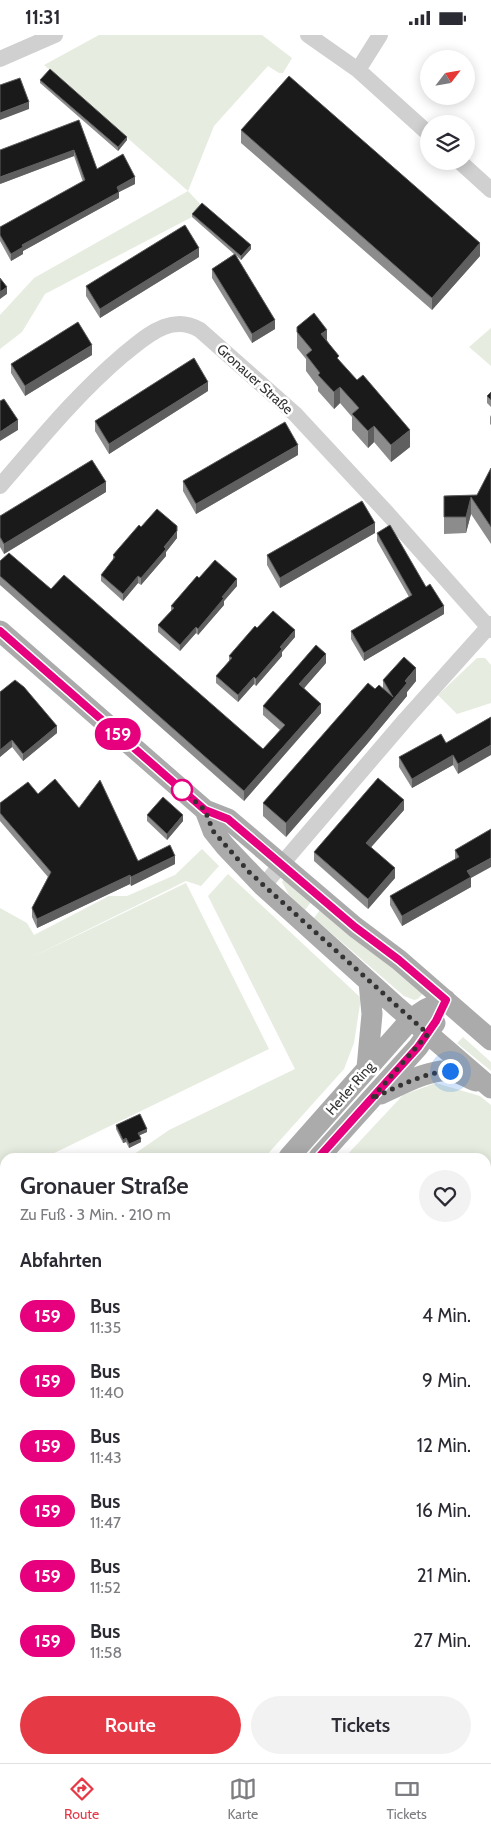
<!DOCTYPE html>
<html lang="de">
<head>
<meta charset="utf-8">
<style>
  :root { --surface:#fff; --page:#f2f2f3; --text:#2b2b33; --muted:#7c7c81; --line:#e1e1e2; --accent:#e63946 }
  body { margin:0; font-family:Cabin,sans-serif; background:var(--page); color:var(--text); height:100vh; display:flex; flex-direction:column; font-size:19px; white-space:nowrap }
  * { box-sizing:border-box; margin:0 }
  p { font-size:16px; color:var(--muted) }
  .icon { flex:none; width:28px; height:28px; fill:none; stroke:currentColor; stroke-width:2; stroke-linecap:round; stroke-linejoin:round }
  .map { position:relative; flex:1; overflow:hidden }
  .drawer { position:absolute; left:0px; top:1118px; width:491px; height:611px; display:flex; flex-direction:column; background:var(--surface); border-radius:15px 15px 0 0; box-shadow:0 2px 12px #0003 }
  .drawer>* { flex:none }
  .badge { padding:0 10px; border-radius:16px; font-size:18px; line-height:32px }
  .needle { width:32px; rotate:59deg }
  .buttons { position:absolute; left:420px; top:15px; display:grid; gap:10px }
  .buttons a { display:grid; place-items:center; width:55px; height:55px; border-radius:50%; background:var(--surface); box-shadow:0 2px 12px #0003; font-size:25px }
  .you { position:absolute; width:25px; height:25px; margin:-12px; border:4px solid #fff; border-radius:50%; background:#1a73e8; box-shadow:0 0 0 8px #1a73e833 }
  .map>.badge { position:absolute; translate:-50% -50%; box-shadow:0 0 0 2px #fff }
  h2 { padding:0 20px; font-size:19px; line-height:45px }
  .round { display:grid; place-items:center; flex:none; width:52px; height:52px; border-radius:26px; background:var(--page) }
  .headline { display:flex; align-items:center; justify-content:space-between; height:85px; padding:0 20px }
  h1 { font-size:24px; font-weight:600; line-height:38px }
  .primary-button { display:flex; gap:10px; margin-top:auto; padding:10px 20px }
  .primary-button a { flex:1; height:58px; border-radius:30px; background:var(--accent); color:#fff; font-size:20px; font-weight:600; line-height:58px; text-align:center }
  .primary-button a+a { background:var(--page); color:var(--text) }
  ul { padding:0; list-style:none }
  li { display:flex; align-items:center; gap:15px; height:65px; padding:0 20px }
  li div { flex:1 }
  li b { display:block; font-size:19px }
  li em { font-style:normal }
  li .badge { min-width:55px; font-weight:700; text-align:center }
  .status { display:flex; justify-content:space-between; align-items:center; height:35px; padding:0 25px; background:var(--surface); direction:ltr }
  .status svg { height:14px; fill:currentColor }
  .menu { display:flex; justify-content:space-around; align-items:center; height:70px; border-top:1px solid var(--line); background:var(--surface); font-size:14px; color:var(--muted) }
  .menu a { display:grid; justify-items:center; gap:2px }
  .menu .current { color:var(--accent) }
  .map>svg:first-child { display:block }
  .green { fill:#e6ecdf }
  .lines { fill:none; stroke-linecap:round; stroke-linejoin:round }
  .minor { stroke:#d0d0d0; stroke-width:16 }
  .major { stroke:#ababab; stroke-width:21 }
  .wall { fill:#8c8c8c }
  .shaded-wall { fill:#5f5f5f }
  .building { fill:#1a1a1a; stroke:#5f5f5f }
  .line-casing { stroke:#fff; stroke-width:11 }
  .line { stroke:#e6007e; stroke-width:8 }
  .walk { stroke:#333; stroke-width:5; stroke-dasharray:0 9 }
  .stop-dot { fill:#fff; stroke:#e6007e; stroke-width:2.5 }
  .labels { text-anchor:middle; stroke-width:5; stroke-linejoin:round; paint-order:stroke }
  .street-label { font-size:14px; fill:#333; stroke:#fff }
</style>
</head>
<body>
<div class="status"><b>11:31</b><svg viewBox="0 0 49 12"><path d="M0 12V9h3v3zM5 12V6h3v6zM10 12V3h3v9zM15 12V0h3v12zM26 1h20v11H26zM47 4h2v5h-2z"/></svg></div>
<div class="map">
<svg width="491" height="1728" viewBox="0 0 491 1728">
  <rect width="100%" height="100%" fill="#fff"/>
  <!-- green -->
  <path class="green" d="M99,0H262L292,23L283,38H279L268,31L214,91L188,156L202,171L192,182L45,259L22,297L0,314V280L34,243L188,156L44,30Z
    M491,293V331L469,312Z
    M477,623H485L491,630V668L457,679L438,660Z
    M202,814L219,831L201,851L186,846L26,925L186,848L269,1014L46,1122H5V1268L0,1269V873L27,888L34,900L109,861H127L175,840Z
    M228,839L361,963L354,1008L344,1034L265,1122H130L169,1095L295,1034L208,861Z
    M284,844L311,867L305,875L289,860L282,847Z
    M320,875L417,947L423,958L418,964L414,965L404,961L314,883Z
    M463,1002L491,1027V1036L457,1008Z
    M436,1048L480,1061L491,1070V1580L486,1577V1122H345L403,1060Z
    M5,1520V1655L0,1650V1523Z
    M86,1724H142L144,1728H91Z"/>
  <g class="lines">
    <!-- minor -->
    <path class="minor" d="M308,0L358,35L429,99
      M0,24L55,0
      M358,35L380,0
      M459,126L491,155
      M0,451C40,405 76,360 123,320C136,310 148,298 164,292C177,287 188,288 200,295L295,379L388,479L491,595
      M263,851L405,685L491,589"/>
    <!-- major -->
    <path class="major" d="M0,596L205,775L228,784L355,892L399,925L491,1005
      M205,775L213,796L225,811L263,851L397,972L491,1053
      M367,1033L372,979L369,947
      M381,1059C399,1051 430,1033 451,1036C459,1037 468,1043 476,1046
      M289,1122L411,984L426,974L446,965
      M319,1122L418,1012L435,988
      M0,1285L5,1284
      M0,1303L5,1301"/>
  </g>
  <!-- wall -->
  <path class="wall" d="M40,45L127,105L118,116L40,48Z
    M79,85L97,134L135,149L119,157V163L23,216V219L11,226L0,206V192L83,147L74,121L0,149Z
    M241,95L480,221L432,275L241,108Z
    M192,179L251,214L241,225L236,220L275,294L252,308L212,243V234L234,219L192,182Z
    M199,222L100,283L86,261V251Z
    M297,292L327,305L339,325L410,412L391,427L374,407L368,413L352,395V382L340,368L334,374L318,356V352L306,336V324L297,313Z
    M92,320L25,361L11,338V329Z
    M208,356L109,419L95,396V386Z
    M491,357V372L487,368V361Z
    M491,380V390L490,389V382Z
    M298,420L196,479L183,456V446Z
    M491,433V509L471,479L466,498L444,499V461L477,460Z
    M106,457L4,519L0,512V481Z
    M141,492L177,503L166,517V521L141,550L138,548L123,566L101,546V540L113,525V520Z
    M375,498L280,553L267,530V520Z
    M377,498L426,552L444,579L364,626L351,604V596L409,562L377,506Z
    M0,526L51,554L263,714L280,695L263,680V671L326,628L304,653L321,678L244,766L0,550Z
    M199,543L237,551L224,566V570L198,600L196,598L180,616L158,597V590L171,576V571Z
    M257,593L295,602L282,617V621L256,651L254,649L238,667L216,648V641L229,626V621Z
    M383,645L416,646L407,657V661L367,709L286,802L263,781V768L375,654H383Z
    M0,657L57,698L23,726L12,712L0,722Z
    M491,682L458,739L453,730L412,753L399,732V722L446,708Z
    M38,759L79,773L138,826L175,829L131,851L130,849L37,893L32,882V873L48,842L0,786V768Z
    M404,775L371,812L395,843L368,874L314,826V817Z
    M147,780L183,786L167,805L147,786Z
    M455,815L471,843V852L402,891L390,870V861L455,824Z
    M116,1090L147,1097L140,1100L141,1107L129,1113L126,1107L123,1108L116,1094Z"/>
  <!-- shaded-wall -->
  <path class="shaded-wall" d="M29,67V74L0,85V78Z
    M127,102V105L118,116V112Z
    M74,115V121L0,149V142Z
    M135,142V149L119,157V163L23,216V219L11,226V219L22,210L117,152Z
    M480,208V221L432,275V263Z
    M251,210V214L241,225V221Z
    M199,213V222L100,283V274Z
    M7,252V259L0,264V257Z
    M275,285V294L252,308V299Z
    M327,295V311L321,299Z
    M92,310V320L25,361V351Z
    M208,347V356L109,419V409Z
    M340,352V368L334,374V357Z
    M18,385V395L0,406V397Z
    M374,391V407L368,413V396Z
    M410,395V412L391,427V410Z
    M298,410V420L196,479V469Z
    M106,447V457L4,519V509Z
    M471,462V479L466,498V482Z
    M375,488V498L280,553V543Z
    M177,496V503L166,517V521L141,550V543Z
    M138,541V548L123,566V559Z
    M237,544V551L224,566V570L198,600V594L222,562Z
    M444,571V579L364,626V618Z
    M196,592V598L180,616V610Z
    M295,595V602L282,617V621L256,651V644L280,612Z
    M326,619V628L299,659V649Z
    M416,633V646L407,657V661L367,709L286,802V788Z
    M254,642V649L238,667V660Z
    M321,669V678L244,766V756Z
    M57,691V698L23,726V719Z
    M12,705V712L0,722V715Z
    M491,710V720L458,739V729Z
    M453,720V730L412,753V744Z
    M404,765V775L366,818V808Z
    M183,780V786L167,805V799Z
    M175,821V829L131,851V842Z
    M491,823V832L471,843V852L402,891V881L467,836Z
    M395,833V843L368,874V864Z
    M130,840V849L37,893V884Z
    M147,1094V1097L138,1101V1098Z
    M126,1103V1107L123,1108V1105Z
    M141,1104V1107L129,1113V1109Z
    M5,1399V1411L0,1413V1402Z"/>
  <!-- building -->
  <path class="building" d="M50,34L127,102L118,112L40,45Z
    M289,41L480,208L432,263L241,95Z
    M20,43L29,67L0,78V50Z
    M79,85L97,134L123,119L135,142L117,152L119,157L22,210L23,212L11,219L0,200V192L85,145L74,115L0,142V115Z
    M202,168L251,210L241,221L192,179Z
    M185,190L199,213L100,274L86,251Z
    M235,219L275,285L252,299L212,234Z
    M0,243L7,252L0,257Z
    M314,278L327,295L321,299L339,321L337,323L357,345L363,340L410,395L391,410L374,391L368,396L352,379L359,373L340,352L334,357L318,340L320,338L306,320L312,315L297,297V292Z
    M78,287L92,310L25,351L11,329Z
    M194,323L208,347L109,409L95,386Z
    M491,357V365L487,361Z
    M4,364L18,385L0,397V366Z
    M285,387L298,410L196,469L183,446Z
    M92,425L106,447L4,509L0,502V481Z
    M491,433V492L471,462L466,482H444V461L477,460Z
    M362,466L375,488L280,543L267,520Z
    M157,474L177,491V496L164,512L166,514L141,543L138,541L123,559L101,540L115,522L113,520L139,490L141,492Z
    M390,490L426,552L430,549L444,571L364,618L351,596L412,560L377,498Z
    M9,518L51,554L64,540L263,714L285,690L263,671L316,610L326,619L299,649L321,669L244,756L0,541V526Z
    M215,525L237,544L222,562L224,563L198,594L196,592L180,610L158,590L174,573L171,571L197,541L199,543Z
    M273,576L295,595L280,612L282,614L256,644L254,642L238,660L216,641L232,623L229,621L255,591L257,593Z
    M404,622L416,633L405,646L407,648L367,696L286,788L263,768L368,648L375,654L379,650L393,662L383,645Z
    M15,645L24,652L57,691L23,719L12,705L0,715V657Z
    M491,682V710L458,729L453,720L412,744L399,722L441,699L446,708Z
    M378,743L404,765L366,808L395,833L368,864L314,817Z
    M55,744L79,773L100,745L138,826L170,810L175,821L131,842L130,840L37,884L32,873L51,837L0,778V768L28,747L38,759Z
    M163,762L183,780L167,799L147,780Z
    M491,794V823L467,836L471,842L402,881L390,861L459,822L455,815Z
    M140,1079L147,1094L138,1098L141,1104L129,1109L126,1103L123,1105L116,1090Z
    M5,1359V1399L0,1402V1361Z"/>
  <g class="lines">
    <!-- line casing -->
    <g class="line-casing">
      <path id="line" d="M0,596L205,775L228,784L355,892L399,925L446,965L436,986L418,1012L319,1122"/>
    </g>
    <!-- line -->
    <use href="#line" class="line"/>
    <!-- walk -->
    <path class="walk" d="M182,755L205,775L213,796L249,837L428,999L371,1064C397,1052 422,1038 450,1036"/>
  </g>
  <!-- markers -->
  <circle class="stop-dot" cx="182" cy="755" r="10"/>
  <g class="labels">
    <!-- street labels -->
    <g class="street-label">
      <text transform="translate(255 344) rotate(42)" y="5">Gronauer Straße</text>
      <text transform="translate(350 1053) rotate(-49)" y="5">Herler Ring</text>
    </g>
  </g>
</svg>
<div class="buttons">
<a><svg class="needle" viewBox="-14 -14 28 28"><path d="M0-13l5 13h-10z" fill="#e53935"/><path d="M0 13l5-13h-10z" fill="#7c7c81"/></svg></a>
<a><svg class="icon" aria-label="layers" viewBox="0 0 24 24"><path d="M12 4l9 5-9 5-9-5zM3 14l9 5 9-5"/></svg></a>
</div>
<div class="you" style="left:450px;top:1036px"></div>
<b class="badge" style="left:118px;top:699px;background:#e6007e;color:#fff">159</b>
<section class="drawer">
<div class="headline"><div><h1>Gronauer Straße</h1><p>Zu Fuß · 3 Min. · 210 m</p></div><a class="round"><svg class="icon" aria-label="heart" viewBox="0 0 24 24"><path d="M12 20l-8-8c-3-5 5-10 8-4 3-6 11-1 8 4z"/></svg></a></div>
<h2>Abfahrten</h2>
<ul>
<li><span class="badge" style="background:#e6007e;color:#fff">159</span><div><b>Bus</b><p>11:35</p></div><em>4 Min.</em></li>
<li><span class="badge" style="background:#e6007e;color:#fff">159</span><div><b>Bus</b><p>11:40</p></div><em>9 Min.</em></li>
<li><span class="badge" style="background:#e6007e;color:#fff">159</span><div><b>Bus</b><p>11:43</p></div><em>12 Min.</em></li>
<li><span class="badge" style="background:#e6007e;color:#fff">159</span><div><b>Bus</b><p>11:47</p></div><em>16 Min.</em></li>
<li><span class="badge" style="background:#e6007e;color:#fff">159</span><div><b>Bus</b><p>11:52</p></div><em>21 Min.</em></li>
<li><span class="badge" style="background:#e6007e;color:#fff">159</span><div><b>Bus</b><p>11:58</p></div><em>27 Min.</em></li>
</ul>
<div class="primary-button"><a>Route</a><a>Tickets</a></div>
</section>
</div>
<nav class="menu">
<a class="current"><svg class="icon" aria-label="directions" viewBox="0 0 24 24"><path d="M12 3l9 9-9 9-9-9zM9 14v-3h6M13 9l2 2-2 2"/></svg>Route</a>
<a><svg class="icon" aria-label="map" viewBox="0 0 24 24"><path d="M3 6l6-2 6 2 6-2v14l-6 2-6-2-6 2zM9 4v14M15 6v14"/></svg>Karte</a>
<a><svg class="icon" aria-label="tickets" viewBox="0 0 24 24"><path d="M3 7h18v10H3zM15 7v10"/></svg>Tickets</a>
</nav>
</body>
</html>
